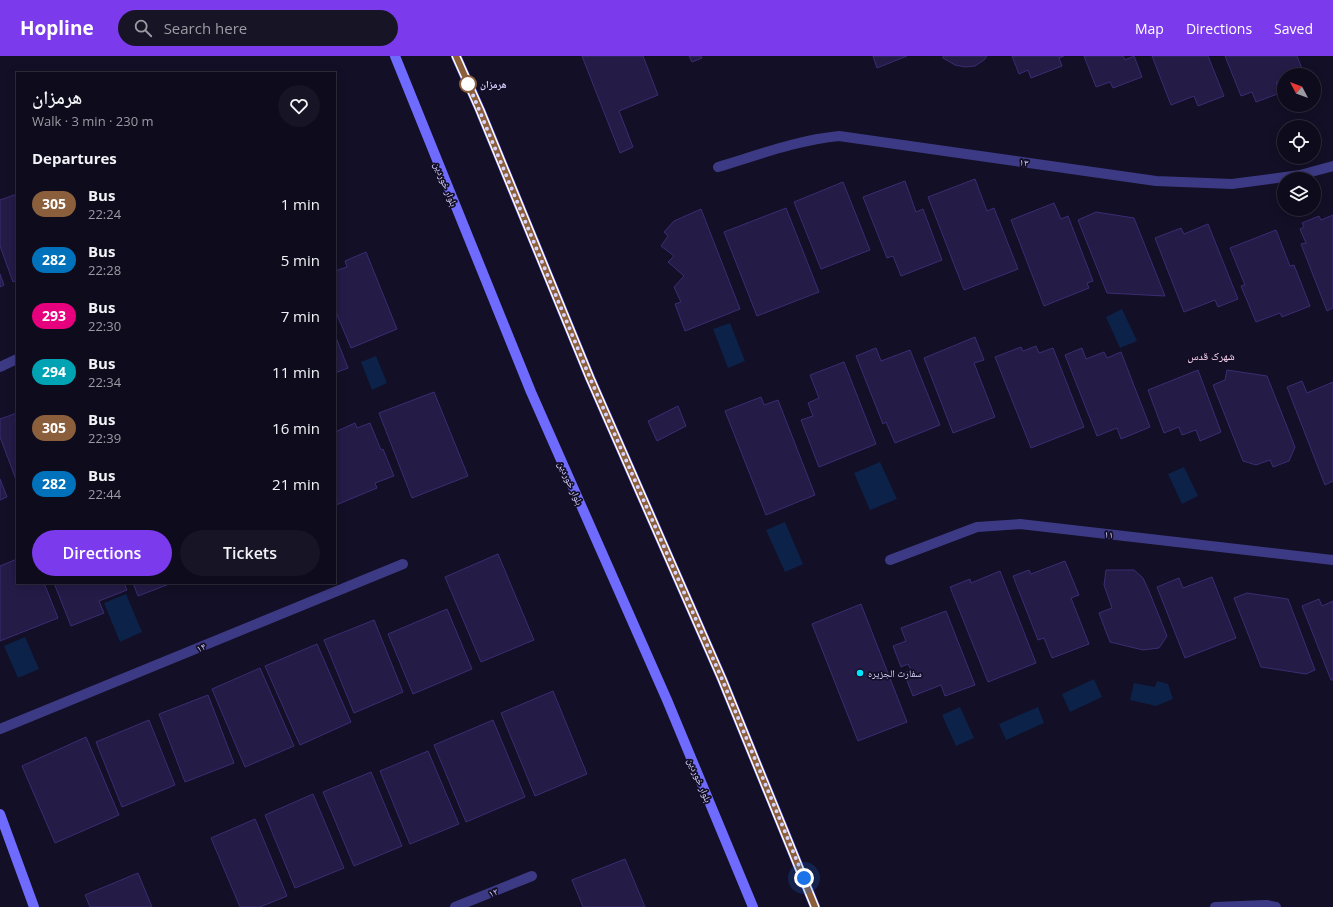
<!DOCTYPE html>
<html lang="en">
<head>
<meta charset="utf-8">
<style>
  :root { --surface:#0e0b1c; --page:#171425; --text:#f1f3f6; --muted:#9b9ba3; --line:#2e2b3b; --accent:#7c3aed }
  body { margin:0; font-family:"Open Sans","Noto Naskh Arabic",sans-serif; background:var(--page); color:var(--text); height:100vh; display:flex; flex-direction:column; font-size:15px; white-space:nowrap }
  * { box-sizing:border-box; margin:0 }
  p { font-size:13px; color:var(--muted) }
  .icon { flex:none; width:22px; height:22px; fill:none; stroke:currentColor; stroke-width:2; stroke-linecap:round; stroke-linejoin:round }
  .map { position:relative; flex:1; overflow:hidden }
  .drawer { position:absolute; left:16px; top:16px; width:320px; height:512px; display:flex; flex-direction:column; background:var(--surface); border-radius:0px; box-shadow:0 2px 10px #0003,0 0 0 1px var(--line) }
  .drawer>* { flex:none }
  .badge { padding:0 8px; border-radius:13px; font-size:14px; line-height:26px }
  .needle { width:26px; rotate:311deg }
  .fabs { position:absolute; left:1277px; top:12px; display:grid; gap:8px }
  .fabs a { display:grid; place-items:center; width:44px; height:44px; border-radius:50%; background:var(--surface); box-shadow:0 2px 10px #0003,0 0 0 1px var(--line); font-size:20px }
  .you { position:absolute; width:20px; height:20px; margin:-10px; border:3px solid #fff; border-radius:50%; background:#1a73e8; box-shadow:0 0 0 6px #1a73e833 }
  .map>.badge { position:absolute; translate:-50% -50%; box-shadow:0 0 0 2px #fff }
  h2 { padding:0 16px; font-size:15px; line-height:36px }
  .round { display:grid; place-items:center; flex:none; width:42px; height:42px; border-radius:21px; background:var(--page) }
  .headline { display:flex; align-items:center; justify-content:space-between; height:68px; padding:0 16px }
  h1 { font-size:19px; font-weight:600; line-height:30px }
  .action { display:flex; gap:8px; margin-top:auto; padding:8px 16px }
  .action a { flex:1; height:46px; border-radius:24px; background:var(--accent); color:#fff; font-size:16px; font-weight:600; line-height:46px; text-align:center }
  .action a+a { background:var(--page); color:var(--text) }
  ul { padding:0; list-style:none }
  li { display:flex; align-items:center; gap:12px; height:56px; padding:0 16px }
  li div { flex:1 }
  li b { display:block; font-size:15px }
  li em { font-style:normal }
  li .badge { min-width:44px; font-weight:700; text-align:center }
  header { display:flex; align-items:center; gap:24px; box-sizing:border-box; height:56px; padding:0 20px; background:var(--accent); color:#fff }
  header strong { font-size:19px }
  nav { display:flex; gap:22px; margin-inline-start:auto; font-size:14px }
  .search { width:280px; height:36px; background:var(--page); display:flex; align-items:center; gap:10px; box-sizing:border-box; padding:0 14px; border-radius:22px; color:var(--muted); font-size:15px }
  .map>svg:first-child { display:block }
  .water { fill:#0c2248 }
  .building { fill:#241b47; stroke:#3b2d73 }
  .lines { fill:none; stroke-linecap:round; stroke-linejoin:round }
  .street { stroke:#3d3a85; stroke-width:10 }
  .secondary { stroke:#6f6bff; stroke-width:10 }
  .line-casing { stroke:#fff; stroke-width:9 }
  .line { stroke:#8b5e3c; stroke-width:6 }
  .walk { stroke:#d9d4ff; stroke-width:4; stroke-dasharray:0 7.2 }
  .stop-dot { fill:#fff; stroke:#8b5e3c; stroke-width:2 }
  .poi-dot { fill:#00e5ff; stroke:#130f26; stroke-width:1.5 }
  .labels { text-anchor:middle; stroke-width:3.5; stroke-linejoin:round; paint-order:stroke }
  .stop-label { font-size:10px; font-weight:bold; fill:#d9d4ff; stroke:#130f26; text-anchor:start }
  .street-label { font-size:10px; fill:#d9d4ff; stroke:#130f26 }
  .poi-label { font-size:10px; fill:#d9d4ff; stroke:#130f26; text-anchor:start }
  .neighbourhood-label { font-size:11px; fill:#ffd6f0; stroke:#130f26 }
</style>
</head>
<body>
<header>
<strong>Hopline</strong>
<div class="search"><svg class="icon" aria-label="search" viewBox="0 0 24 24"><circle cx="10" cy="10" r="6"/><path d="M15 15l6 6"/></svg>Search here</div>
<nav><a>Map</a><a>Directions</a><a>Saved</a></nav>
</header>
<div class="map">
<svg width="1333" height="851" viewBox="0 0 1333 851">
  <rect width="100%" height="100%" fill="#130f26"/>
  <!-- water -->
  <path class="water" d="M1122,253L1137,285L1120,292L1106,261Z
    M730,267L745,305L728,312L713,273Z
    M376,300L387,327L372,334L361,306Z
    M880,406L897,443L870,454L854,417Z
    M1184,411L1198,440L1182,448L1168,418Z
    M785,466L803,508L785,516L766,474Z
    M126,538L142,576L120,586L104,547Z
    M25,581L39,613L18,622L4,590Z
    M1094,623L1102,641L1070,656L1062,638Z
    M1157,625L1168,628L1173,643L1156,650L1130,644L1134,627L1155,631Z
    M960,651L974,682L956,690L942,659Z
    M1038,651L1044,667L1006,684L999,668Z"/>
  <!-- building -->
  <path class="building" d="M582,0H643L658,39L619,55L633,91L620,97Z
    M689,0H701L702,2L692,6Z
    M873,0H907L877,12Z
    M943,0H987L984,4L975,10L965,11L955,9L943,2Z
    M1012,0H1064L1059,2L1062,10L1031,22L1028,14L1019,18Z
    M1084,0H1123L1125,4L1134,0L1142,21L1113,32L1110,26L1096,31Z
    M1152,0H1208L1224,40L1198,50L1194,40L1171,49Z
    M1225,0H1297L1303,15L1294,19H1284V23L1276,26L1280,37L1256,46L1252,36L1241,40Z
    M975,123L987,155L994,152L1018,213L964,234L928,141Z
    M905,125L916,156L923,153L942,204L901,220L893,200L887,202L863,141Z
    M843,126L870,194L821,213L794,146Z
    M17,138V224L13,226L0,190V144Z
    M1054,147L1061,163L1068,160L1093,225L1087,227L1089,232L1044,250L1011,164Z
    M786,152L819,236L757,260L724,176Z
    M701,153L740,253L685,275L675,248L681,246L674,231L684,220L668,206L674,200L661,190L668,180L664,176L674,165Z
    M1096,156L1134,162L1165,240L1107,237L1078,164Z
    M1333,159V252L1327,255L1301,188L1306,187L1300,173L1304,171L1302,167L1319,160L1321,164Z
    M1208,168L1238,243L1218,251L1215,244L1184,256L1155,182L1181,172L1184,178Z
    M1276,174L1290,210L1294,209L1310,250L1282,261L1280,257L1256,266L1241,230L1245,229L1230,192Z
    M366,196L397,273L351,292L335,254V215L347,211L345,205Z
    M0,218L4,229L0,231Z
    M335,279L348,312L335,317Z
    M975,281L984,304L974,307L995,361L953,377L924,302Z
    M1036,290L1039,297L1053,292L1084,371L1031,392L995,301L1021,291L1023,295Z
    M876,292L881,305L910,294L940,369L895,387L886,366L883,368L856,300Z
    M1082,292L1086,303L1104,296L1107,302L1121,296L1150,371L1121,383L1117,372L1097,380L1065,299Z
    M844,306L876,388L819,411L801,364L813,360L808,347L819,342L810,319Z
    M1198,314L1221,376L1200,385L1196,374L1182,379L1179,371L1164,377L1148,334Z
    M1227,314L1267,320L1295,391L1289,405L1273,411L1270,404L1256,409L1243,405L1213,329L1225,324Z
    M1302,325L1307,337L1333,326V425L1325,429L1287,331Z
    M434,336L468,420L412,442L379,357Z
    M761,341L764,349L778,344L815,439L766,459L725,355Z
    M678,350L686,370L657,385L648,365Z
    M17,357V426L0,381V363Z
    M355,367L357,372L370,367L381,394L383,393L394,420L375,427L377,432L336,449L335,376Z
    M0,423L7,441L0,444Z
    M498,498L534,584L481,606L445,521Z
    M17,503V527H44L58,562L0,585V510Z
    M1065,505L1079,539L1071,542L1089,588L1052,602L1044,582L1038,584L1013,520L1029,514L1031,518Z
    M1106,514H1134L1143,522L1149,535L1167,580L1159,592L1143,594L1110,586L1099,557L1112,552L1104,529Z
    M1000,515L1036,607L988,626L950,531L970,523L971,527Z
    M1212,521L1236,582L1185,602L1157,531L1179,522L1183,532Z
    M54,527H124L127,534L99,545L104,557L71,570Z
    M133,527H172L138,540Z
    M1247,537L1288,543L1315,614L1306,618L1261,611L1234,542Z
    M1319,543L1322,550L1333,545V624H1331L1302,550Z
    M861,548L907,666L858,685L812,568Z
    M447,553L472,613L413,638L388,578Z
    M946,555L975,629L945,640L941,629L913,640L904,617L911,614L908,608L901,611L893,590L906,585L901,572Z
    M374,564L403,636L354,657L324,584Z
    M317,588L351,666L300,689L265,610Z
    M260,612L294,690L245,711L212,633Z
    M553,635L587,718L535,740L501,657Z
    M208,639L234,707L185,726L159,658Z
    M149,664L175,729L122,751L96,686Z
    M493,664L525,741L466,766L434,689Z
    M86,681L119,759L55,787L22,710Z
    M428,695L459,768L410,788L380,715Z
    M371,716L402,790L354,810L323,736Z
    M313,738L344,812L295,832L265,759Z
    M255,763L287,840L260,851H240L211,782Z
    M625,803L645,851H583L572,824Z
    M138,817L152,851H90L85,839Z"/>
  <g class="lines">
    <!-- street -->
    <path class="street" d="M718,111C758,99 798,84 839,80L1156,125L1232,128L1300,119L1333,110
      M0,311L17,303
      M890,504L977,471L1020,468L1333,504
      M0,673L403,508
      M455,851L532,820
      M1215,851L1266,849L1276,851"/>
    <!-- secondary -->
    <path class="secondary" d="M395,0L531,336L667,644L753,851
      M456,0L480,54L590,322L722,623L815,851
      M0,758L34,851"/>
  </g>
  <g class="lines">
    <!-- line casing -->
    <g class="line-casing">
      <path id="line" d="M456,0L480,54L590,322L722,623L815,851"/>
    </g>
    <!-- line -->
    <use href="#line" class="line"/>
    <!-- walk -->
    <path class="walk" d="M468,28V27L590,322L722,623L804,822"/>
  </g>
  <!-- markers -->
  <circle class="stop-dot" cx="468" cy="28" r="8"/>
  <circle class="poi-dot" cx="860" cy="617" r="4"/>
  <g class="labels">
    <!-- stop labels -->
    <g class="stop-label">
      <text x="480" y="32">هرمزان</text>
    </g>
    <!-- street labels -->
    <g class="street-label">
      <text transform="translate(1024 106) rotate(8)" y="4">۱۳</text>
      <text transform="translate(446 128) rotate(68)" y="4">بلوار خوردین</text>
      <text transform="translate(571 427) rotate(66)" y="4">بلوار خوردین</text>
      <text transform="translate(1109 478) rotate(7)" y="4">۱۱</text>
      <text transform="translate(201 591) rotate(-22)" y="4">۱۴</text>
      <text transform="translate(700 724) rotate(67)" y="4">بلوار خوردین</text>
      <text transform="translate(493 836) rotate(-22)" y="4">۱۲</text>
    </g>
    <!-- poi labels -->
    <g class="poi-label">
      <text x="868" y="621">سفارت الجزیره</text>
    </g>
    <!-- neighbourhood labels -->
    <g class="neighbourhood-label">
      <text x="1211" y="304">شهرک قدس</text>
    </g>
  </g>
</svg>
<div class="fabs">
<a><svg class="needle" viewBox="-14 -14 28 28"><path d="M0-13l5 13h-10z" fill="#e53935"/><path d="M0 13l5-13h-10z" fill="#9b9ba3"/></svg></a>
<a><svg class="icon" aria-label="locate" viewBox="0 0 24 24"><circle cx="12" cy="12" r="6"/><path d="M12 2v4M12 18v4M2 12h4M18 12h4"/></svg></a>
<a><svg class="icon" aria-label="layers" viewBox="0 0 24 24"><path d="M12 4l9 5-9 5-9-5zM3 14l9 5 9-5"/></svg></a>
</div>
<div class="you" style="left:804px;top:822px"></div>
<section class="drawer">
<div class="headline"><div><h1>هرمزان</h1><p>Walk · 3 min · 230 m</p></div><a class="round"><svg class="icon" aria-label="heart" viewBox="0 0 24 24"><path d="M12 20l-8-8c-3-5 5-10 8-4 3-6 11-1 8 4z"/></svg></a></div>
<h2>Departures</h2>
<ul>
<li><span class="badge" style="background:#8b5e3c;color:#fff">305</span><div><b>Bus</b><p>22:24</p></div><em>1 min</em></li>
<li><span class="badge" style="background:#0072bc;color:#fff">282</span><div><b>Bus</b><p>22:28</p></div><em>5 min</em></li>
<li><span class="badge" style="background:#e6007e;color:#fff">293</span><div><b>Bus</b><p>22:30</p></div><em>7 min</em></li>
<li><span class="badge" style="background:#00a3b4;color:#fff">294</span><div><b>Bus</b><p>22:34</p></div><em>11 min</em></li>
<li><span class="badge" style="background:#8b5e3c;color:#fff">305</span><div><b>Bus</b><p>22:39</p></div><em>16 min</em></li>
<li><span class="badge" style="background:#0072bc;color:#fff">282</span><div><b>Bus</b><p>22:44</p></div><em>21 min</em></li>
</ul>
<div class="action"><a>Directions</a><a>Tickets</a></div>
</section>
</div>
</body>
</html>
